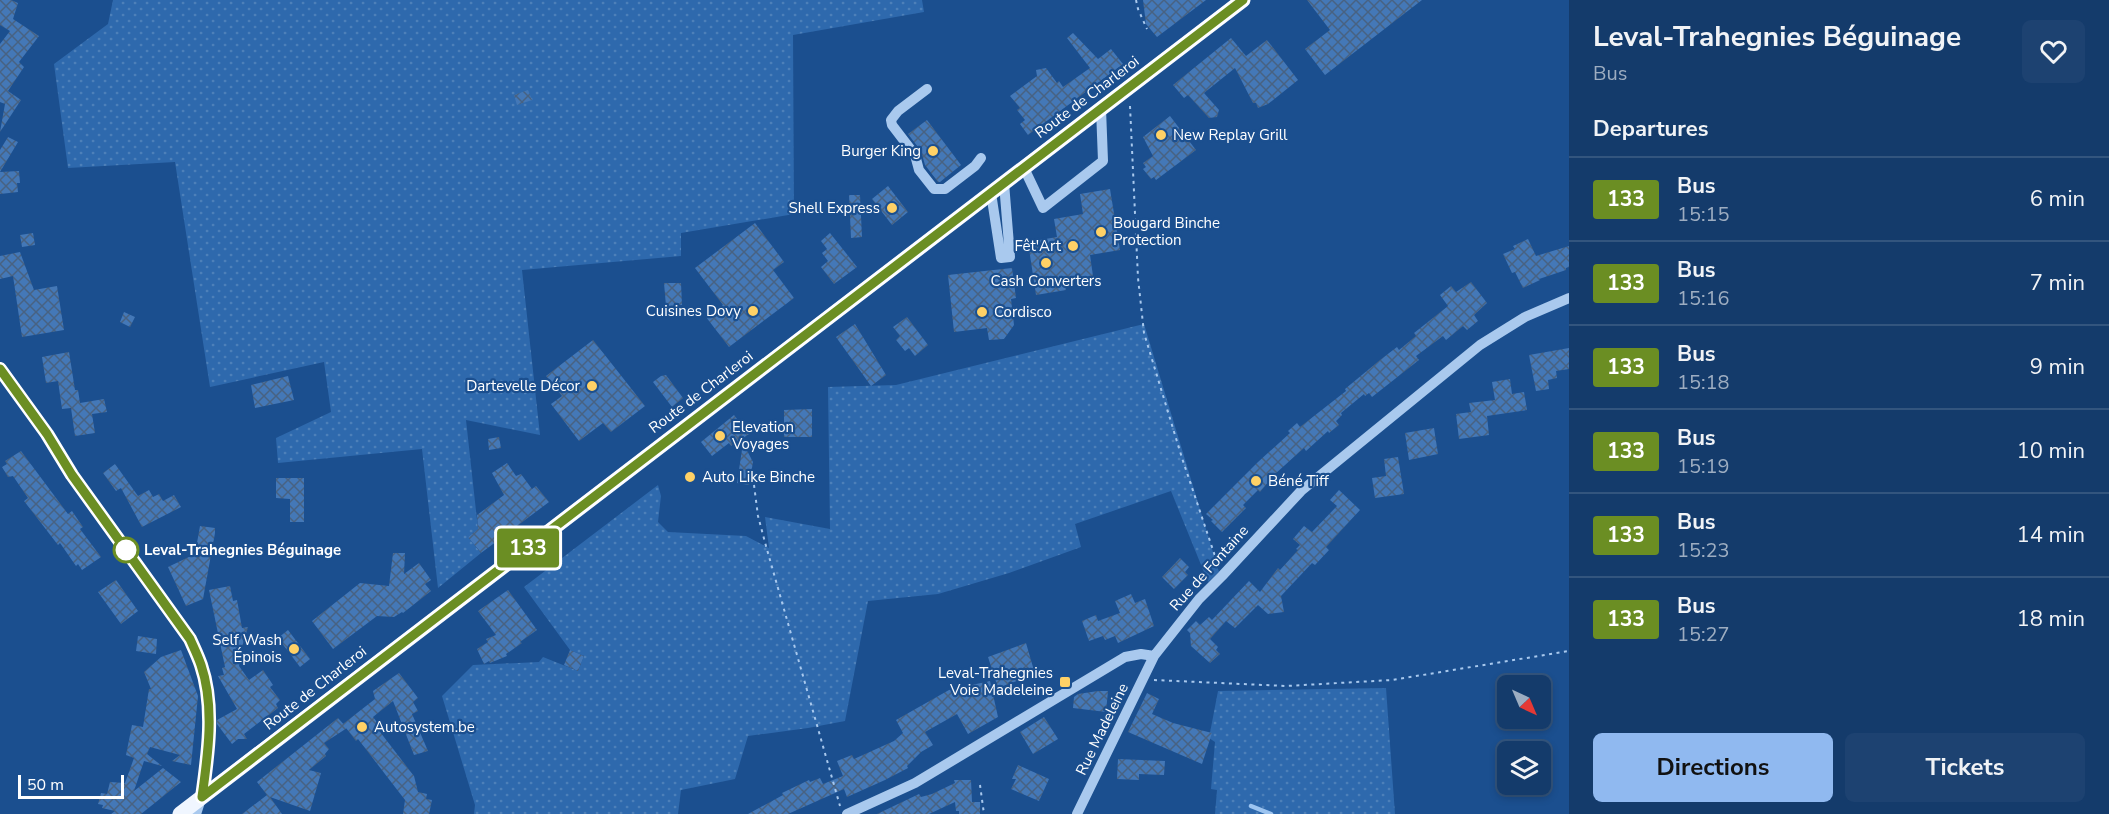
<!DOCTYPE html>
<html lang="en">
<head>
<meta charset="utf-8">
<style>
  :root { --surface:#143b6b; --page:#1d4271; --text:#f1f3f6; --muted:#9dadc1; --line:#33557e; --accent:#90b9f0 }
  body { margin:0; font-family:"Nunito Sans",sans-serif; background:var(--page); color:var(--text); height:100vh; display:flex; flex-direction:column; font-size:22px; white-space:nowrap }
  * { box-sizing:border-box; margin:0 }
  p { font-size:20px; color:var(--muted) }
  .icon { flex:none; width:33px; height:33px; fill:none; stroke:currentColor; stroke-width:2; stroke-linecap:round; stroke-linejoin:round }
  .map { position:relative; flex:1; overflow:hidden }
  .sheet { display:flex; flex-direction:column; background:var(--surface); width:540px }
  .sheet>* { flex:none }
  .badge { padding:0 12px; border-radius:4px; font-size:21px; line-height:39px }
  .needle { width:39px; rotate:136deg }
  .tools { position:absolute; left:1497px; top:675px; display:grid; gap:12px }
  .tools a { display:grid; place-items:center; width:54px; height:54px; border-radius:9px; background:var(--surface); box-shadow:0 3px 9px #0003,0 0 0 2px var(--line); font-size:30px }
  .scale { position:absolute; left:18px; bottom:15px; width:106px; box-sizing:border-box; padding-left:6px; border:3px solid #fff; border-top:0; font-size:16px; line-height:21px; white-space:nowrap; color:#fff; -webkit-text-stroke:4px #1b4f8f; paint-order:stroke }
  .map>.badge { position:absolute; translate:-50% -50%; box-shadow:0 0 0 3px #fff }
  h2 { padding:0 24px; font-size:22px; line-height:54px }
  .round { display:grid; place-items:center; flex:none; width:63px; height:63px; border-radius:9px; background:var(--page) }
  .summary { display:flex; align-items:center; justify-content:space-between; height:102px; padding:0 24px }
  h1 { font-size:28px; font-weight:700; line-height:45px }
  .cta { display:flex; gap:12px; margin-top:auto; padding:12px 24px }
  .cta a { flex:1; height:69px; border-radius:9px; background:var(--accent); color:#111; font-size:24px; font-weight:700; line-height:69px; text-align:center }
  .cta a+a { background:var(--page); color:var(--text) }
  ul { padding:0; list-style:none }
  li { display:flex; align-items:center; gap:18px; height:84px; padding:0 24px; border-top:2px solid var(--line) }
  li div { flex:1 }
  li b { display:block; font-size:22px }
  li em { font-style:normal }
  li .badge { min-width:66px; font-weight:700; text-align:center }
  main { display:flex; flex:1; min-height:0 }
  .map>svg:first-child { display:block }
  .grass { fill:url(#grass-dots) }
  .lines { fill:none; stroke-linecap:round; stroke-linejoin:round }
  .stream { stroke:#9cc4f0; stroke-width:4.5 }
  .building { fill:url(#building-cross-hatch) }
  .path { stroke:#a9c9ee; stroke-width:2; stroke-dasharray:3 4.5; stroke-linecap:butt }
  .minor { stroke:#a9c9ee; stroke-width:10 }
  .major { stroke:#f0f6ff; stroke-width:15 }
  .line-casing { stroke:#fff; stroke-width:14 }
  .line { stroke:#6b8e23; stroke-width:9 }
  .poi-dot { fill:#ffd166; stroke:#1b4f8f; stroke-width:2 }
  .stop-dot { fill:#fff; stroke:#6b8e23; stroke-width:3 }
  .labels { text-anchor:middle; stroke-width:4.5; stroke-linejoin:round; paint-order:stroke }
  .street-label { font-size:15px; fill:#fff; stroke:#1b4f8f }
  .poi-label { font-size:15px; fill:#fff; stroke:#1b4f8f; text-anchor:start }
  .stop-label { font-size:15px; font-weight:bold; fill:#fff; stroke:#1b4f8f; text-anchor:start }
</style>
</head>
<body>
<main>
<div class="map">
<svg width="1569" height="814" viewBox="0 0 1569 814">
  <defs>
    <pattern id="grass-dots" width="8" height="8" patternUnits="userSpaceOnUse" patternTransform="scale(1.5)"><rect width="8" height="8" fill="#2e69ad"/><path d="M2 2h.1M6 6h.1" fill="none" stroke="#4d80b9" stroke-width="1.8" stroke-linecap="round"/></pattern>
    <pattern id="building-cross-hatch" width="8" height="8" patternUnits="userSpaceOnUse" patternTransform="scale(1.5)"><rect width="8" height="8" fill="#4478b7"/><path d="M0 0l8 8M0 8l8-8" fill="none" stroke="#486282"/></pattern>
  </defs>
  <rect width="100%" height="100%" fill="#1b4f8f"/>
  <!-- grass -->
  <path class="grass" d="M113,0H922L924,12L793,35L794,214L681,233V256L522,270L540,435L466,420L478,529L468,537L481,553L438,588L422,449L278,463L276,438L331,412L324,362L210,387L175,162L68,168L54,64L108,24Z
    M1144,324L1219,572L1208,582L1171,491L1075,524L1081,547L1009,573L938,594L868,601L845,721L808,728L748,736L735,779L681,790L678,814H474L475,805L442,696L473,665L539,662L543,657L578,671L584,656L570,650L524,587L658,485L661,496L658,522L668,532L746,536L769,548L765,517L830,529L828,387L896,385Z
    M1386,688L1395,814H1215L1217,790L1211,789L1215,742L1209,738L1218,691Z"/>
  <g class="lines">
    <!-- stream -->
    <path class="stream" d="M1251,806L1271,814"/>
  </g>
  <!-- building -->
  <path class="building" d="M0,0H11L18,3L13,19L39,36L19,62L24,67L8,91L21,100L0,132L5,104L0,102V44L10,31L0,25Z
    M1143,0H1206L1157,37L1146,24Z
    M1307,0H1422L1325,75L1305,49L1330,30Z
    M1073,33L1098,59L1111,49L1123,64L1028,135L1020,124L1025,120L1017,110L1020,108L1010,96L1037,76L1036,70L1046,68L1057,83L1059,81L1063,87L1090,68L1067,38Z
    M1231,38L1246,56L1267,40L1298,80L1268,104L1258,108L1256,103H1253L1235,68L1204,93L1219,110L1217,117L1209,118L1188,95L1184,98L1173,85Z
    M528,90L532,100L517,105L514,95Z
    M1170,116L1196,150L1156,180L1154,177L1151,179L1143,169L1146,167L1143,163L1153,156L1143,137Z
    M927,120L961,165L940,182H938L925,165L921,151L908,134Z
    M8,137L18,142L0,172L19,171L20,183H17L18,192L0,194V150Z
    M888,186L908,212L892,225L872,199Z
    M1110,189L1120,250L1090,255L1093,276L1064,281L1066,290L1036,295L1028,242L1057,237L1054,219L1083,214L1080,194Z
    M849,195H860L862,237L851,238Z
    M755,223L784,262L773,270L794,298L729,347L706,317L723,305L695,268Z
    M33,233L35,245L22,247L20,235Z
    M830,233L857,267L834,284L821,267L828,261L822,253L827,249L821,241Z
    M1528,239L1536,256L1569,246V267L1566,268V270L1539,279L1540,280L1523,288L1515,272L1512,273L1503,254L1515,249L1513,246Z
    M20,252L34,290L57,286L64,330L22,337L13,276L0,279V256Z
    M1012,268L1016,298L1011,299L1014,325L1004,339L989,340L987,328L954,332L948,275Z
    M1471,282L1487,303L1474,315L1478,321L1467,330L1463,326L1446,340L1443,336L1416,356L1419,360L1372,397L1369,393L1365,396L1364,394L1341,413L1342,415L1336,421L1339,425L1329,433L1328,431L1306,451L1304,448L1275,474L1260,492L1258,490L1243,505L1246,508L1222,532L1211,521L1213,520L1206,514L1258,462L1290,433L1288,431L1297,423L1300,427L1346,391L1345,389L1380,360L1397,347L1399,350L1416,336L1414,333L1448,306L1440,295L1451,286L1456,292Z
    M664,283H681L682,305L666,306Z
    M124,312L135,317L130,327L120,322Z
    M907,317L928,345L915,356L909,348L905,351L896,340L900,336L893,327Z
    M855,324L886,375L871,386L836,337Z
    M593,340L645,406L611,432L603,423L579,441L551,404L562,396L546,376Z
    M1569,348V369L1556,371L1557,378L1548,380L1549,389L1536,391L1529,355Z
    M69,352L75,390H78L80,403L104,399L107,412L92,414L95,433L75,436L71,408L62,409L58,381L46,383L42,357Z
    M666,375L683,398L672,407L653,382L661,376Z
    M288,376L294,400L255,408L251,385Z
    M1510,379L1512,394L1524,392L1527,410L1487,416L1489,435L1459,439L1456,414L1471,412L1469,403L1495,400L1492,382Z
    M812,409V437H784V410Z
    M734,415L749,434L731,446L729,443L712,456L701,442Z
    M1434,428L1438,454L1409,460L1405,433Z
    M499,437L501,448L489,450L488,439Z
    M743,443L753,462L749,485L737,483Z
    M21,451L68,514L72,511L83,527L80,529L101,557L82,570L78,564L76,566L60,543L58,545L24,501L28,498L13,476L8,477L2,467L7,464L5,461Z
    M1398,457L1404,494L1375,498L1372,478L1386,476L1384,459Z
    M507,463L516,476L521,474L532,489L536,486L549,502L481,553L468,537L478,529L477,515L504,495L492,473Z
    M115,464L138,496L149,490L153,497L159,494L163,501L174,495L181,507L142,527L121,488L116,491L103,473Z
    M276,478H304V522H290V499L276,498Z
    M1339,490L1360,510L1326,547L1329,550L1315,565L1312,563L1281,596L1284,612L1268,614L1258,605L1235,628L1226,621L1210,639L1218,647L1216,650L1220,654L1210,663L1191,646L1190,633L1187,630L1196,621L1200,625L1209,617L1212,620L1249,581L1260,592L1278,568L1280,570L1298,550L1296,549L1300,545L1293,539L1304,526L1312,532L1337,506L1330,500Z
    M200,526L215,528V533L203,599L186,606L168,567L195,554Z
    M393,553H405L404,574L419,563L431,580L425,584L431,591L403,613L402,612L394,617L377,616L333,649L312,621L360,583L389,586Z
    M1180,558L1189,567L1185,572L1188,575L1174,589L1162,577Z
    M116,580L138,611L121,624L98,592Z
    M230,586L233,601L237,600L242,628L248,627L240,654L241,655L239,666L249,680L263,670L273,685L270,687L280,700L276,704L278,708L244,734L247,739H238L232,744L217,724V720L237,709L218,676L224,675L222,668L225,667L209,590Z
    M508,590L537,630L520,642L522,643L506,654L507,656L490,663L489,661L484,664L477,649L488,642L486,639L496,635L478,611Z
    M1131,594L1135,603L1145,599L1154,626L1118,643L1115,636L1105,640L1103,636L1089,641L1082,621L1096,615L1098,621L1120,613L1115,601Z
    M288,630L310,659L300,667L278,638Z
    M138,636L157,639L156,654L136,651Z
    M1026,643L1035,674L998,688L988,657Z
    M181,650L198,696L191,765L172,761L180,755L150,747L147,754L162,766L144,761L134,791L163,768L181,782L141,814H111L115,811L102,808L103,805L98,804L101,793L107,794L110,782L125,783L134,758L126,755L132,725L143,727L149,689H151L144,672L161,657Z
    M570,650L584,656L578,671L564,665Z
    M399,673L418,698L413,702L418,711L412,714L428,751L414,755L393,701L373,717L380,726L377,728L414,776L418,792L427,794L426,799L432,800L429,814H403L405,800L358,739L356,741L343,724L375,699L373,691Z
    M990,681L998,717L968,734L957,714L925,732L933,745L921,752L907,766L908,768L885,780L847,797L844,789L788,814H748L783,795L782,793L809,780L810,782L820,778L823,784L843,776L837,761L852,755L854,759L894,741L903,733L896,720L949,690Z
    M1098,691H1108L1106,712L1073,708L1074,697L1078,694Z
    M1147,693L1159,699L1152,714L1173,723L1212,733L1202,764L1128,732Z
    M1044,717L1058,739L1033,754L1020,732Z
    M338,718L347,728L324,743L329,749L325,754L326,756L309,770L321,773L310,811L270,797L282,814H242L267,795L257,782Z
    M1118,759L1165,761L1164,775L1139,774V780L1117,779Z
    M1018,765L1049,779L1039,801L1011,789L1016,779H1012Z
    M954,780H971L972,802H980V814H959V811H956L955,802L929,814H877L919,794L921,797L932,794L955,783Z"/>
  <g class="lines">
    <!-- path -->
    <path class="path" d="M1136,0L1138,9L1147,29
      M1130,106L1138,278L1144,333L1182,458L1217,562
      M754,485L758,516L766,546L840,806
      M1154,680L1286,686L1392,680L1569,651
      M980,785L984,814"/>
    <!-- minor -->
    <path class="minor" d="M927,89L898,111L891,120L892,125L915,155L919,170L934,189H945L975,166L981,158
      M1024,168L1043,208L1103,161L1101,109
      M991,193L1001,258L1010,257L1004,183
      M0,369L47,434L72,475L190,639C197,655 203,671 207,688C213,721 208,783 196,814
      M847,814L915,783L1125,657L1141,654L1154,656
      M1077,814L1154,656L1199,599L1222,576L1301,491L1480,345L1525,317L1569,298"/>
    <!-- major -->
    <path class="major" d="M180,814L1243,0"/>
  </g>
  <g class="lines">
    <!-- line casing -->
    <g class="line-casing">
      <path id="line" d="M0,369L47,434L72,475L190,639C194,648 198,656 201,665C215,706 208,755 202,797L1243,0"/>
    </g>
    <!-- line -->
    <use href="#line" class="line"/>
  </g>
  <!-- markers -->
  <g class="poi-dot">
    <circle cx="1161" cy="135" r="6"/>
    <circle cx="933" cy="151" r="6"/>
    <circle cx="892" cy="208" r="6"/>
    <circle cx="1101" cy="232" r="6"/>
    <circle cx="1073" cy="246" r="6"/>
    <circle cx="1046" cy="263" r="6"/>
    <circle cx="753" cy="311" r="6"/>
    <circle cx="982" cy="312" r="6"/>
    <circle cx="592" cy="386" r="6"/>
    <circle cx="720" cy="436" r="6"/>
    <circle cx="690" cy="477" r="6"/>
    <circle cx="1256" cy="481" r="6"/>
    <circle cx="294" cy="649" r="6"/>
    <rect x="1059" y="676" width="12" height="12" rx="3"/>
    <circle cx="362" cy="727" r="6"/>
  </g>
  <circle class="stop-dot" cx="126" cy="550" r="12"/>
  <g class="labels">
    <!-- street labels -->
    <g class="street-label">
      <text transform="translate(1087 97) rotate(-37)" y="5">Route de Charleroi</text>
      <text transform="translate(701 392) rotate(-37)" y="5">Route de Charleroi</text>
      <text transform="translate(1209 568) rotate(-48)" y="5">Rue de Fontaine</text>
      <text transform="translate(315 688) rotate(-38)" y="5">Route de Charleroi</text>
      <text transform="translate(1102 729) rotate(-64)" y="5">Rue Madeleine</text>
    </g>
    <!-- poi labels -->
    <g class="poi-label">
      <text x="1173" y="140">New Replay Grill</text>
      <text x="921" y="156" text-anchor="end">Burger King</text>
      <text x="880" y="213" text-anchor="end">Shell Express</text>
      <text x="1113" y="228">Bougard Binche<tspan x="1113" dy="17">Protection</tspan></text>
      <text x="1061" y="251" text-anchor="end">Fêt'Art</text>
      <text x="1046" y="286" text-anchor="middle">Cash Converters</text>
      <text x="741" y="316" text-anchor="end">Cuisines Dovy</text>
      <text x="994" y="317">Cordisco</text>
      <text x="580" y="391" text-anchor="end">Dartevelle Décor</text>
      <text x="732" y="432">Elevation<tspan x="732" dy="17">Voyages</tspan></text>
      <text x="702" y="482">Auto Like Binche</text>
      <text x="1268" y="486">Béné Tiff</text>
      <text x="282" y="645" text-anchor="end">Self Wash<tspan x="282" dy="17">Épinois</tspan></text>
      <text x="1053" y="678" text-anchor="end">Leval-Trahegnies<tspan x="1053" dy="17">Voie Madeleine</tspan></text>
      <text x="374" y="732">Autosystem.be</text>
    </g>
    <!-- stop labels -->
    <g class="stop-label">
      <text x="144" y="555">Leval-Trahegnies Béguinage</text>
    </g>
  </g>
</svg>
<div class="tools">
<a><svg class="needle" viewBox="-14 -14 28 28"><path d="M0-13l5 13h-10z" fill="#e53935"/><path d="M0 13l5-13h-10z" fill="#9dadc1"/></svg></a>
<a><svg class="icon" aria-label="layers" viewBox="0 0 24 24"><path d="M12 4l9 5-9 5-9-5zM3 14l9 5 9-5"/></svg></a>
</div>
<div class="scale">50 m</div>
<b class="badge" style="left:528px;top:548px;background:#6b8e23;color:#fff">133</b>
</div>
<section class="sheet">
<div class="summary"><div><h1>Leval-Trahegnies Béguinage</h1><p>Bus</p></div><a class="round"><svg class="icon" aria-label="heart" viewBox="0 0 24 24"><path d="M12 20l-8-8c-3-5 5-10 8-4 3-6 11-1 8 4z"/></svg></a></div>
<h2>Departures</h2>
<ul>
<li><span class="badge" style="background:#6b8e23;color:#fff">133</span><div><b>Bus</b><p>15:15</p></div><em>6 min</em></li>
<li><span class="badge" style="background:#6b8e23;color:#fff">133</span><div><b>Bus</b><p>15:16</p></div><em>7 min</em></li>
<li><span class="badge" style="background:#6b8e23;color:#fff">133</span><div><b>Bus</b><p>15:18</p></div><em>9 min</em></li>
<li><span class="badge" style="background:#6b8e23;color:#fff">133</span><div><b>Bus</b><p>15:19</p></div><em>10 min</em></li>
<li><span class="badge" style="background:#6b8e23;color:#fff">133</span><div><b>Bus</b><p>15:23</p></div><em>14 min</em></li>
<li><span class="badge" style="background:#6b8e23;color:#fff">133</span><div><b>Bus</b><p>15:27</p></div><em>18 min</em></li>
</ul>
<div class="cta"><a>Directions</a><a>Tickets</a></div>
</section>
</main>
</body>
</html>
